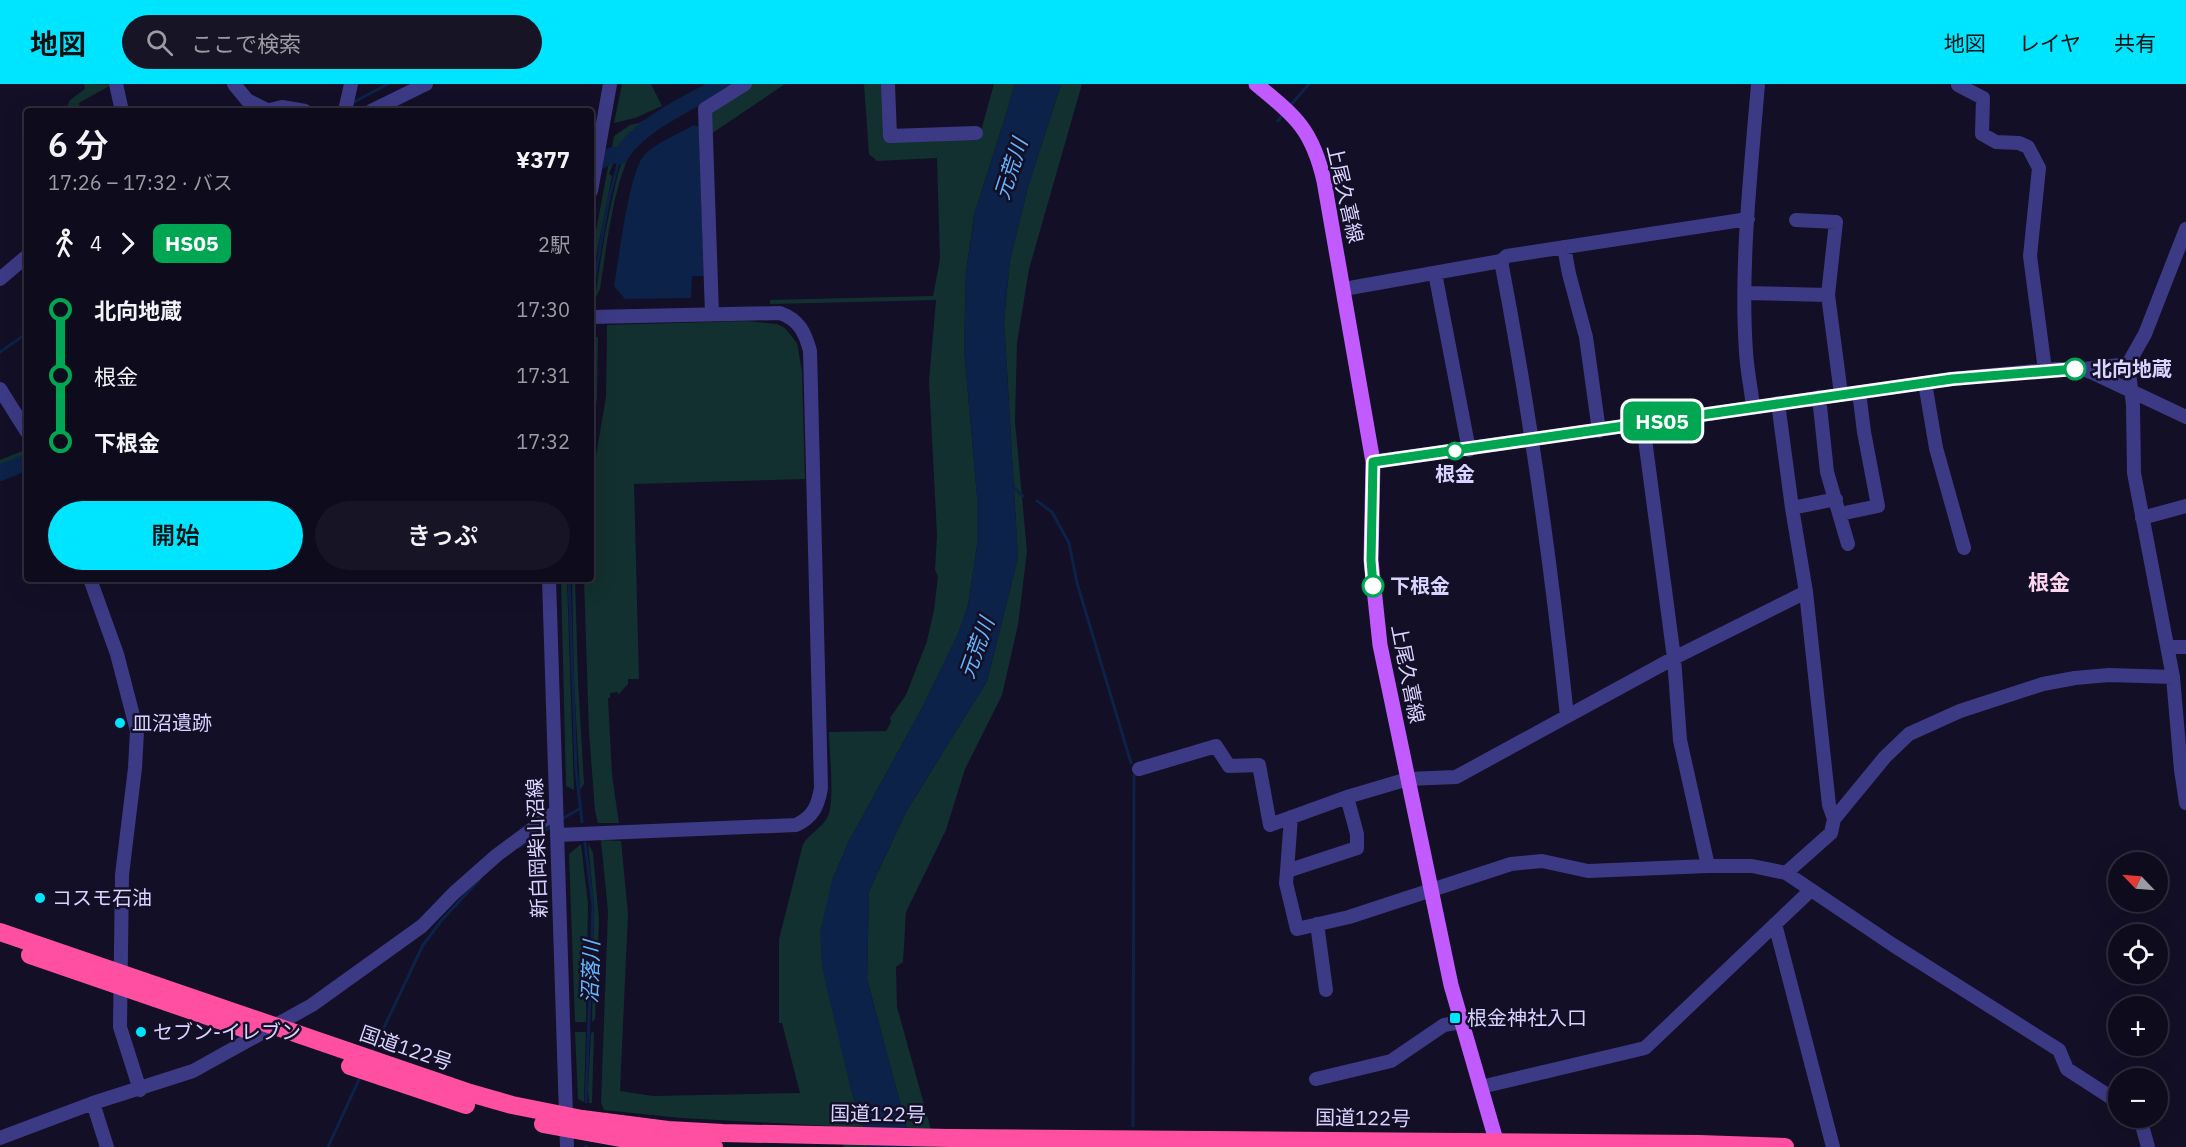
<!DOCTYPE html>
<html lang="ja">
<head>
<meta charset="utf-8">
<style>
  :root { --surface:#0e0b1c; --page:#171425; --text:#f1f3f6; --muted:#9b9ba3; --line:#2e2b3b; --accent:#00e5ff }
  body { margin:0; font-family:"IBM Plex Sans","Noto Sans JP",sans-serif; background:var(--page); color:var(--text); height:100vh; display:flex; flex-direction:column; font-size:22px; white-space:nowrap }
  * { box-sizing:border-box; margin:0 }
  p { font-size:20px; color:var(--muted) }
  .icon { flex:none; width:33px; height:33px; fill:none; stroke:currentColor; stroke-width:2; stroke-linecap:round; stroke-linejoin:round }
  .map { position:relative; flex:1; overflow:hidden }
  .details { position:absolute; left:24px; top:24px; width:570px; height:474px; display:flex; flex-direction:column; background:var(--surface); border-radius:6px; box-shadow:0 6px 24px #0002,0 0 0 2px var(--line) }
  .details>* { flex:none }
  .badge { padding:0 12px; border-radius:9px; font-size:21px; line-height:39px }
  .needle { width:39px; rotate:295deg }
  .tools { position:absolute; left:2108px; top:768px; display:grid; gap:12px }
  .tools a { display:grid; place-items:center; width:60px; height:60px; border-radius:50%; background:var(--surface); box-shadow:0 6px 24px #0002,0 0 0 2px var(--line); font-size:30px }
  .map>.badge { position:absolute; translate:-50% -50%; box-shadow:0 0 0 3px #fff }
  .legs { display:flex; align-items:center; gap:9px; height:66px; padding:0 24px; font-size:20px }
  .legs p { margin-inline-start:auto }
  .headline { display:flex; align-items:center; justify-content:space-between; height:102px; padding:0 24px }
  h1 { font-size:33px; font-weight:600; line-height:45px }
  .action { display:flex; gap:12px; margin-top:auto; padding:12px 24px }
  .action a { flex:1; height:69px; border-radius:36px; background:var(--accent); color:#111; font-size:24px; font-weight:600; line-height:69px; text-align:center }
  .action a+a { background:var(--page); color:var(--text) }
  ul { padding:0 24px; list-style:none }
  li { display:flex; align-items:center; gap:21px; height:66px; font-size:22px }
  li i { display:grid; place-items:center; width:9px; height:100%; margin:0 8px; background:currentColor }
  li i::after { content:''; width:15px; height:15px; margin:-8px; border:4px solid; border-radius:50%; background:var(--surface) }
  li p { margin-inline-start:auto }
  li:first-child i { background:linear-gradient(#0000 50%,currentColor 0) }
  li:last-child i { background:linear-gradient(currentColor 50%,#0000 0) }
  header { display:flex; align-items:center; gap:36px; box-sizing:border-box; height:84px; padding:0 30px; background:var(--accent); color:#111 }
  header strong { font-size:28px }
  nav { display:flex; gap:33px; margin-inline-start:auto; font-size:21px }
  .search { width:420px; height:54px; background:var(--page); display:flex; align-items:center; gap:15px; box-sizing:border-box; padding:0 21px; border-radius:33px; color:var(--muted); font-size:22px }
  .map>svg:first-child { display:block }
  .green { fill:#12302f }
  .water { fill:#0c2248 }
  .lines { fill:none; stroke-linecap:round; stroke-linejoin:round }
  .stream { stroke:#0c2248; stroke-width:3 }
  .river { stroke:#0c2248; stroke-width:16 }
  .minor { stroke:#3d3a85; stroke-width:14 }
  .major { stroke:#c25bff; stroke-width:15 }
  .highway { stroke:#ff4fa3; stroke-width:18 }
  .line-1-casing { stroke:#fff; stroke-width:14 }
  .line-1 { stroke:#00a651; stroke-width:9 }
  .stop-1-dot { fill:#fff; stroke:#00a651; stroke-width:3 }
  .poi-dot { fill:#00e5ff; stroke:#130f26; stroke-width:2 }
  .labels { text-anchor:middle; stroke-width:5; stroke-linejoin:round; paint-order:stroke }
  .street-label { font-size:20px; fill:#d9d4ff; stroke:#130f26 }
  .stop-label { font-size:20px; font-weight:bold; fill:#d9d4ff; stroke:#130f26; text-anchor:start }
  .poi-label { font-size:20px; fill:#d9d4ff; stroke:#130f26; text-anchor:start }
  .water-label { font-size:21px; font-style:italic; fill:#62b6ff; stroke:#130f26 }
  .neighbourhood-label { font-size:21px; font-weight:bold; fill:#ffd6f0; stroke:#130f26 }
</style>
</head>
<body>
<header>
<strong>地図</strong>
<div class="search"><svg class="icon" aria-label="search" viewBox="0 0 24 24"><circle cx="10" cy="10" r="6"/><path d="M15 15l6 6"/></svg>ここで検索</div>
<nav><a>地図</a><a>レイヤ</a><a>共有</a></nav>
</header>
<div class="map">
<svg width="2186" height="1063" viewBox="0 0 2186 1063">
  <rect width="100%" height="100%" fill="#130f26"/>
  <!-- green -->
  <path class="green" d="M84,0L111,1L79,19L80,27H65L70,16L85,5Z
    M622,0H651L662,22L635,34L614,39Z
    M707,0H714C687,15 632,39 620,67L611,69L614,52L630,41L639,39Z
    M726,0H734L641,55C615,78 606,169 600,205L595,215C598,189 616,73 631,58C636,53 644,49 650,45C675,29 701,15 726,0Z
    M750,0H785L711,50V30L713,27Z
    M864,0H883L886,55L979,54L994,0H1014L1009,21L974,131L966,189L964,265L977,412V462L968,521L959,548L922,624L848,759L832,797L851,1006L863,1039L867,1063H844L834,1043L830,1042L681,1034L604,1026L601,1019L608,828L601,756L621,757L628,830L620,1007L653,1012L800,1009L782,939H779V855L803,760C810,749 822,744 828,732C835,717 829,666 829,648L886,647L891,638L890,634L906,611L927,557L934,526L938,492L935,486L937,451L929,297L936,216L770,220V216L933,212L940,175L937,74L877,77L869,70Z
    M1061,0H1082L1029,185L1017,259L1015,337L1027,467L1018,541L1002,611L965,685L946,746L906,828L903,878L896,883L897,923L930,1042L934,1063H912L867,895L869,807L906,728L987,597L1018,474L1004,236L1010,176L1028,103Z
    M614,77L609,90L612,92L591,199V173L609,78Z
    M747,237L777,240L785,244L797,259L802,287L805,395L634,400L639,595H628V600L618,611V608L610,609V614H608L612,691L619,739H598L595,727L589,648L584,495H591V402L606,312L607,241Z
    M593,253H598L597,314L591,357L594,313Z
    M27,365V374L0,385V376Z
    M561,495H567L574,706L566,702Z
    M572,495H575L578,597L584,700L580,706L574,598Z
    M588,759L593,769L599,836L595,935L592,938L594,821Z
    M581,760L588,820L586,938H575L569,770Z
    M575,948H586L584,1018L578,1015Z
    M594,948L592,1019H589L588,1005L591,949Z"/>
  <!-- water -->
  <path class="water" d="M1014,0H1061L1028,103L1010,176L1004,236L1018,474L987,597L906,728L869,807L867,895L912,1063H867L863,1039L851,1006L822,884L820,848L832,797L848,759L922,624L959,548L968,521L977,462V412L964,265L966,189L974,131L1009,21Z
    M694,41L699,43L704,192H692L691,214L625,215L614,202C619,175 629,86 645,70C656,59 680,49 694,41Z"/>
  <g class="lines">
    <!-- stream -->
    <path class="stream" d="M352,19L388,0
      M1290,22L1309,0
      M1278,37L1284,29
      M592,210L608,119L620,72
      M0,268L27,249
      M1013,403L1023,412
      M1037,417L1052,428L1069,459L1077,499L1131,679
      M569,495L576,685L582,738
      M562,735L579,725
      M585,759L593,822L586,1018
      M519,763L552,742
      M372,969L423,861L441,837L480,795
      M1133,1042L1134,691
      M328,1063L361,991
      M586,1063V1062"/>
    <!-- river -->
    <path class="river" d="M591,82L612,71L620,72C640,40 689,19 722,0
      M0,389L27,378"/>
    <!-- minor -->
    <path class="minor" d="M116,0L122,27
      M234,0L247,16L267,26
      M888,0L890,52L976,49
      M1958,1L1983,14L1982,50L1996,58L2019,59L2028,63L2039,84L2030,172L2045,286
      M266,27L282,23L305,27
      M345,27L351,0
      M371,27L426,0
      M591,107L610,0
      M2186,145L2145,250L2128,280L2133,321L2134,389L2173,593L2181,686L2186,719
      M1564,163L1569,190L1586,253L1599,347
      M1501,177C1530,328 1551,479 1567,632
      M1435,189L1469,366
      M0,195L27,172
      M1344,205L1501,177L1507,172L1748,135
      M1745,209L1828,211L1836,138L1796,136
      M1828,211L1841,310
      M712,230L705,25L745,0
      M2084,285L2128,280
      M1925,299L1936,364L1964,464
      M0,305L27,348
      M1819,313L1827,388L1848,460
      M1778,319L1792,424L1806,508L1829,721L1834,735
      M1753,323C1751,304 1747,286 1746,268C1740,182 1751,86 1758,0
      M1643,340L1674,574L1680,656L1708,782
      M1373,378L1952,295L2056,285H2082L2093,289L2186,333
      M1792,424L1836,415
      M1840,430L1878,422L1864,348L1859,308
      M2142,434L2186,422
      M90,495L117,570L137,647L135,684L122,791L120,943L140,1006
      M549,495L567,1063
      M2168,563H2186
      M1139,685L1216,662L1229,682L1259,681L1270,741L1347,713L1408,695L1456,693L1674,574L1806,508
      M1347,713L1357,750V764L1287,787L1286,799L1297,845L1349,833L1511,780L1542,777L1588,787L1708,782H1752L1786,789L1831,749L1834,735L1885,673L1909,650L1960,627L2043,600L2075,594L2109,591L2173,593
      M557,751L796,741C813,733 818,722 821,704L810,267C805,248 799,236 780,229L591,233
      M1287,787L1291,733
      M1786,789L1893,861L2059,966L2067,985L2118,1018
      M1317,840L1326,906
      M1775,840L1833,1063
      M1316,995L1391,977L1444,941L1462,938
      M1481,1003L1645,964L1810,807
      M93,1019L107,1063
      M2140,1034L2148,1063
      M0,1054L93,1019L193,987L312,921L422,842L454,809L497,771L555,728"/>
    <!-- major -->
    <path class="major" d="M1256,0C1296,33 1312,45 1324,97L1373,378L1371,476L1380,561L1451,901L1498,1063"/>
    <!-- highway -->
    <path class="highway" d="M0,848L470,1009L512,1021L582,1035L668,1046L723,1049L949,1054L1699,1060L1785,1063
      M30,871L248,946
      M350,982L466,1021
      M543,1040L620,1054L714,1063"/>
  </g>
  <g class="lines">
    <!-- line-1 casing -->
    <g class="line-1-casing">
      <path id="line-1" d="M1373,502L1371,476L1373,378L1952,295L2075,285"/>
    </g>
    <!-- line-1 -->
    <use href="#line-1" class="line-1"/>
  </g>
  <!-- markers -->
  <g class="stop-1-dot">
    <circle cx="2075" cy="285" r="10"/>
    <circle cx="1455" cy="367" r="8"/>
    <circle cx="1373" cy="502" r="10"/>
  </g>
  <g class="poi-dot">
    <circle cx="120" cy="639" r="6"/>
    <circle cx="40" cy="814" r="6"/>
    <rect x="1449" y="928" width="12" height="12" rx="3"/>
    <circle cx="141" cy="948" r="6"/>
  </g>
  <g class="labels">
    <!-- street labels -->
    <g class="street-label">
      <text transform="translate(1345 110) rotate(77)" y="7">上尾久喜線</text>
      <text transform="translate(1408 590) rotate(79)" y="7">上尾久喜線</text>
      <text transform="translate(537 764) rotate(-92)" y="7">新白岡柴山沼線</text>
      <text transform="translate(406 964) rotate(19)" y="7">国道122号</text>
      <text transform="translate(878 1030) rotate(1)" y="7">国道122号</text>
      <text transform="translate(1363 1034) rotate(1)" y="7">国道122号</text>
    </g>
    <!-- stop labels -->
    <g class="stop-label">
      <text x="2092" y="292">北向地蔵</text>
      <text x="1455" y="397" text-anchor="middle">根金</text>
      <text x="1390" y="509">下根金</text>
    </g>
    <!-- poi labels -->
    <g class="poi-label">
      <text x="132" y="646">皿沼遺跡</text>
      <text x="52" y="821">コスモ石油</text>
      <text x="1467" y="941">根金神社入口</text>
      <text x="153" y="955">セブン-イレブン</text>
    </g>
    <!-- water labels -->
    <g class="water-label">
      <text transform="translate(1011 85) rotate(-72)" y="7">元荒川</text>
      <text transform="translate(977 564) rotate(-70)" y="7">元荒川</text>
      <text transform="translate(591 888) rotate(-88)" y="7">沼落川</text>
    </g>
    <!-- neighbourhood labels -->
    <g class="neighbourhood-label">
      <text x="2049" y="506">根金</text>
    </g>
  </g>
</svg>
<div class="tools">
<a><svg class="needle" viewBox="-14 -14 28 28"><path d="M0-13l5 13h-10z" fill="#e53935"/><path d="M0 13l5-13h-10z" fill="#9b9ba3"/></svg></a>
<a><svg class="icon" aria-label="locate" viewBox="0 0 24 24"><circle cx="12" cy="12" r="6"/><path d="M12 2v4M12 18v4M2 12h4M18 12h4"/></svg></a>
<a>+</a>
<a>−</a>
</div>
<b class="badge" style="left:1662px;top:337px;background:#00a651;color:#fff">HS05</b>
<section class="details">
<div class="headline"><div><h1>6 分</h1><p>17:26 – 17:32 · バス</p></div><b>¥377</b></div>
<div class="legs"><svg class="icon" aria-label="walk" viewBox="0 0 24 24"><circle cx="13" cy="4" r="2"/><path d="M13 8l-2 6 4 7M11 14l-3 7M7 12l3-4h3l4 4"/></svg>4<svg class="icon" aria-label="forward" viewBox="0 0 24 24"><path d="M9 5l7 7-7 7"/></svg><b class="badge" style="background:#00a651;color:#fff">HS05</b><p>2駅</p></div>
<ul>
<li><i style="color:#00a651"></i><b>北向地蔵</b><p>17:30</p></li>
<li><i style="color:#00a651"></i><span>根金</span><p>17:31</p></li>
<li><i style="color:#00a651"></i><b>下根金</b><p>17:32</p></li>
</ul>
<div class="action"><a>開始</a><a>きっぷ</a></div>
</section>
</div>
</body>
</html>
